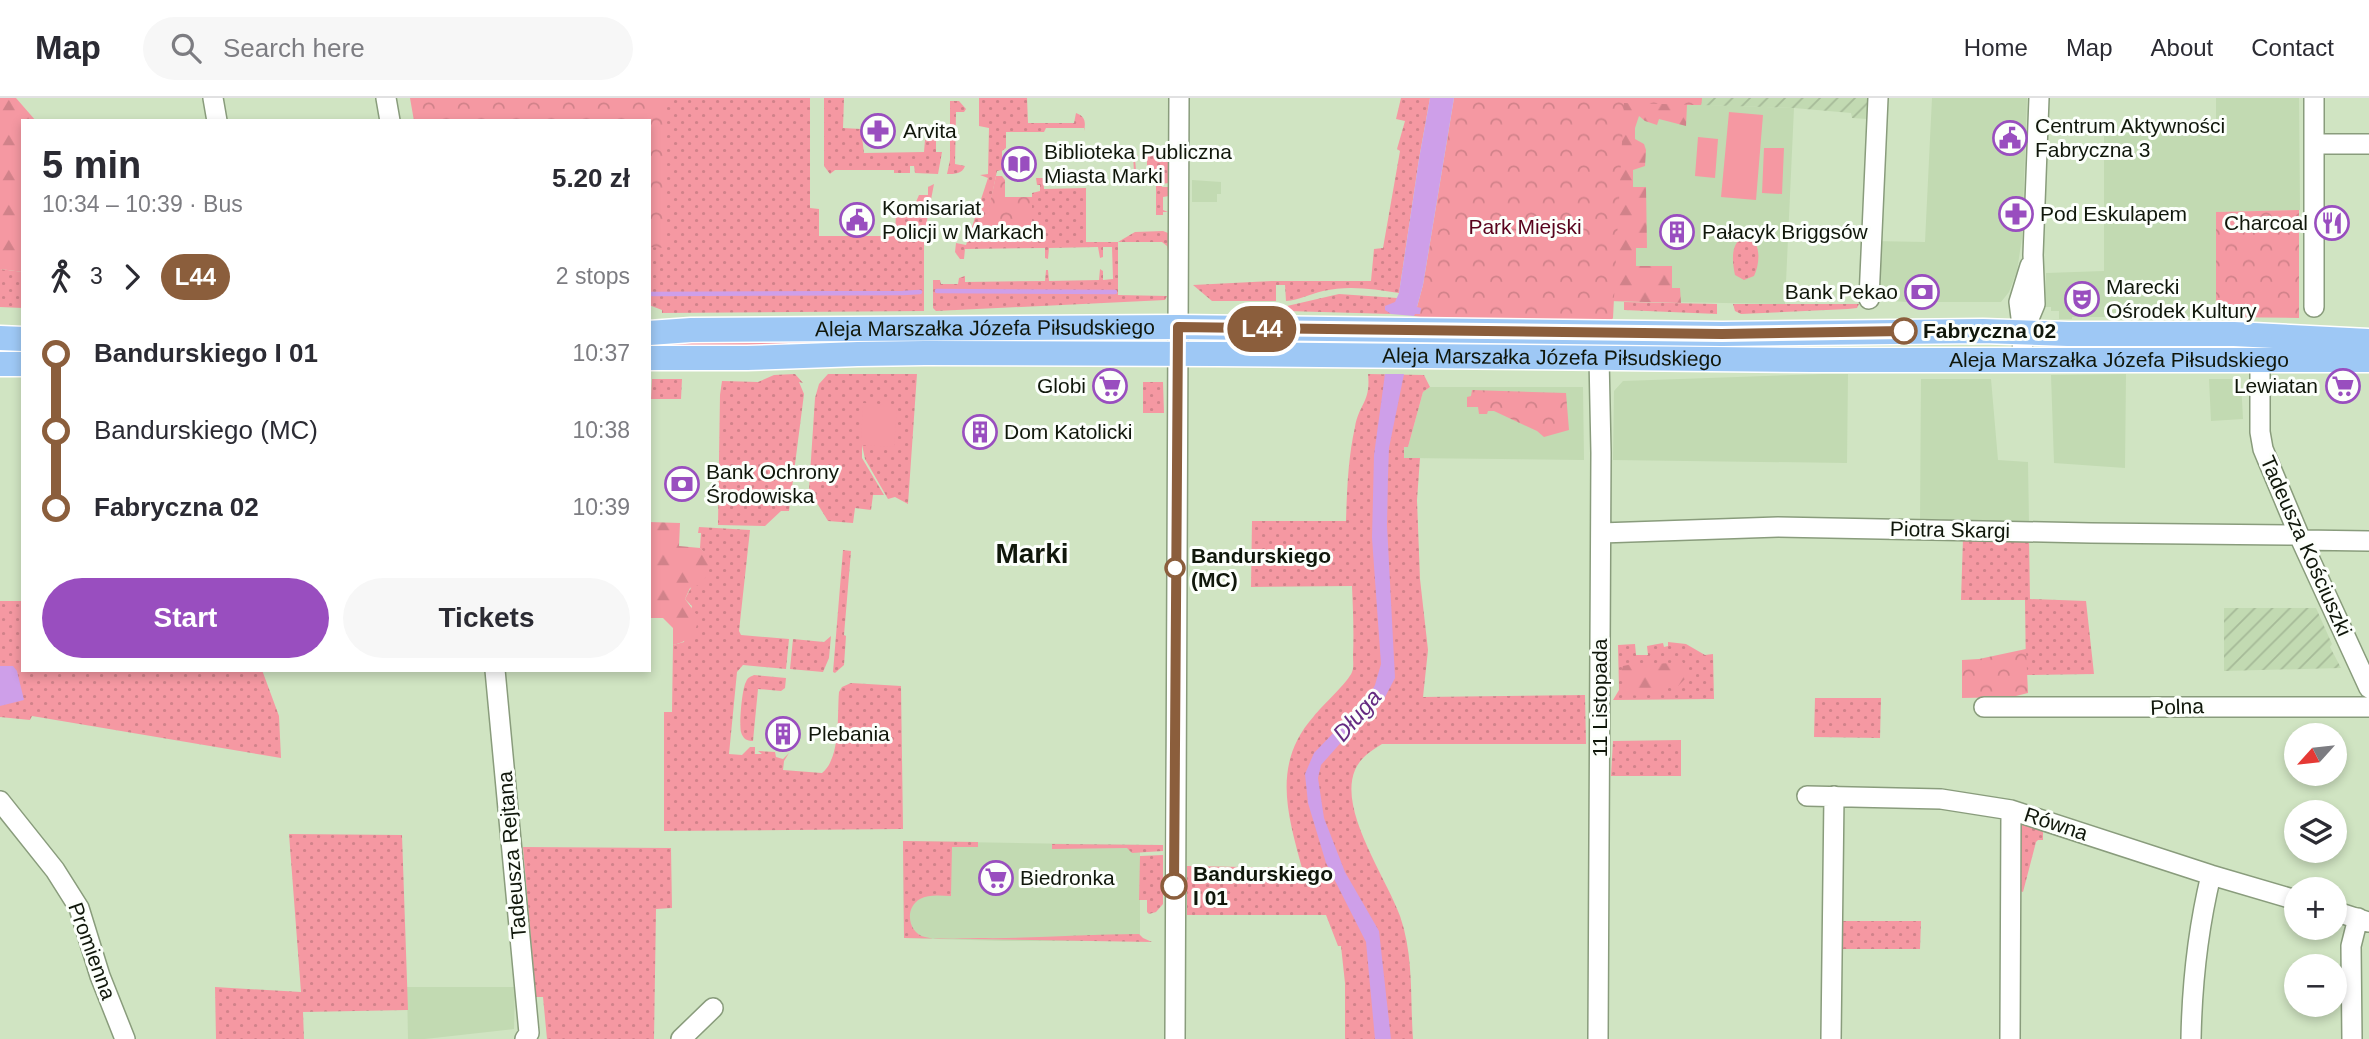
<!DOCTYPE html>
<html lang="en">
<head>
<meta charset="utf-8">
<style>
  :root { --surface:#fff; --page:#f7f7f7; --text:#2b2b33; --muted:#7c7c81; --line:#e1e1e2; --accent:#994ebf }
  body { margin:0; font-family:Arial,sans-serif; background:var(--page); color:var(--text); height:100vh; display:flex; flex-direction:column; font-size:26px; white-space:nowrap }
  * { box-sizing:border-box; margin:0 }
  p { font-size:23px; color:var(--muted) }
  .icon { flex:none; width:38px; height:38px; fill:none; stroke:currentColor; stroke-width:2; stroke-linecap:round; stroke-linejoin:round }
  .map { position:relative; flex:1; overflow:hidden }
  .panel { position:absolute; left:21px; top:21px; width:630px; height:553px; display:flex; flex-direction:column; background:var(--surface); border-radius:0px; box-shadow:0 4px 10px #0003 }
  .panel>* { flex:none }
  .badge { padding:0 14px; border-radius:23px; font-size:24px; line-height:46px }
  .needle { width:46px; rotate:243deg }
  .tools { position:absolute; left:2284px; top:625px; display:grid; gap:14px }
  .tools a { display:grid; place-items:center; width:63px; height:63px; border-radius:50%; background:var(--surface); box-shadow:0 4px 10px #0003; font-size:35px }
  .map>.badge { position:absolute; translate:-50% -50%; box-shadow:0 0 0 4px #fff }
  .legs { display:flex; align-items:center; gap:10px; height:77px; padding:0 21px; font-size:23px }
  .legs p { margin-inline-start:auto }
  .summary { display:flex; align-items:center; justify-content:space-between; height:119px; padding:0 21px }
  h1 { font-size:38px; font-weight:800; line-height:52px }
  .action { display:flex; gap:14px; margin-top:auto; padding:14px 21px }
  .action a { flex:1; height:80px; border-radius:42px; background:var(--accent); color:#fff; font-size:28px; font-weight:800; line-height:80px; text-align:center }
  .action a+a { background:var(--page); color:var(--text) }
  ul { padding:0 21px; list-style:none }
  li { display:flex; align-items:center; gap:24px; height:77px; font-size:26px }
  li i { display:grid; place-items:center; width:10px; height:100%; margin:0 9px; background:currentColor }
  li i::after { content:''; width:18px; height:18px; margin:-9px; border:5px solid; border-radius:50%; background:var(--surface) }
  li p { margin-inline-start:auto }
  li:first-child i { background:linear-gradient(#0000 50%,currentColor 0) }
  li:last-child i { background:linear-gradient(currentColor 50%,#0000 0) }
  header { display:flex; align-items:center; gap:42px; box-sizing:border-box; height:98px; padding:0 35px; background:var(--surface); border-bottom:2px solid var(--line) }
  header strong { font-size:33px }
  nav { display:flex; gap:38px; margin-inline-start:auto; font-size:24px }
  .search { width:490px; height:63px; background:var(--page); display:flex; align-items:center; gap:18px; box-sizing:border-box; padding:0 24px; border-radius:38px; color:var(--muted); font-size:26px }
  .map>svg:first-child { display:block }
  .built { fill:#c2dab2 }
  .industrial { fill:url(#industrial-furrows) }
  .grass { fill:url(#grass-dots) }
  .forest { fill:url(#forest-firs) }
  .park { fill:url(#park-crowns) }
  .pitch { fill:#f598a2 }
  .water { fill:#ce9fe9 }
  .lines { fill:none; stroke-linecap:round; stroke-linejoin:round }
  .stream { stroke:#ce9fe9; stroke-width:4.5 }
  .minor-casing { stroke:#899c7c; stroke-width:22 }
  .major-casing { stroke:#fff; stroke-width:27 }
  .minor { stroke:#fff; stroke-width:19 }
  .major { stroke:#9ec8f5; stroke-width:24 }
  .line-1-casing { stroke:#fff; stroke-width:16 }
  .line-1 { stroke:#8b5e3c; stroke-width:10 }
  .stop-1-dot { fill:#fff; stroke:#8b5e3c; stroke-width:3.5 }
  .labels { text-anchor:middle; stroke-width:6; stroke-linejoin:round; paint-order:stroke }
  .poi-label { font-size:21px; fill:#10170b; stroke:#fcfffb; text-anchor:start }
  .park-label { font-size:21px; fill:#59021d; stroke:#fcfffb }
  .street-label { font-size:21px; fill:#10170b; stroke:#fcfffb }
  .stop-label { font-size:21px; font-weight:bold; fill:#10170b; stroke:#fcfffb; text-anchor:start }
  .water-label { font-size:23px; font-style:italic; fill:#652b82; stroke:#fcfffb }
  .district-label { font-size:28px; font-weight:bold; fill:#10170b; stroke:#fcfffb }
</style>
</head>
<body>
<header>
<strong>Map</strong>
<div class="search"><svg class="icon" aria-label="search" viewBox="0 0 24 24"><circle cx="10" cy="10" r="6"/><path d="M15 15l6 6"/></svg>Search here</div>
<nav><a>Home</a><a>Map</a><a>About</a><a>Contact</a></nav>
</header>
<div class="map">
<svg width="2369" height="941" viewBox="0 0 2369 941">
  <defs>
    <pattern id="industrial-furrows" width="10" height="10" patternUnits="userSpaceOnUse" patternTransform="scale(1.75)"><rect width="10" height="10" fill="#c2dab2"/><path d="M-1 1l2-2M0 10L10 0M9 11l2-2" fill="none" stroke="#a6ba98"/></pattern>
    <pattern id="grass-dots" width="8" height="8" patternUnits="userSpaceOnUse" patternTransform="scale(1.75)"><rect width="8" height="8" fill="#f598a2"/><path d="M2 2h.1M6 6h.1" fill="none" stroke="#d1828a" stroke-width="1.8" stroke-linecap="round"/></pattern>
    <pattern id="forest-firs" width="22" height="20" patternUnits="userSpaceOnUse" patternTransform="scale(1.75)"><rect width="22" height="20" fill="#f598a2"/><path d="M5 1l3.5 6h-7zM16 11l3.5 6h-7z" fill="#d1828a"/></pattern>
    <pattern id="park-crowns" width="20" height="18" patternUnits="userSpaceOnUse" patternTransform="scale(1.75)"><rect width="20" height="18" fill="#f598a2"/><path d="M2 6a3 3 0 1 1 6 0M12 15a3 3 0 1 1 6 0" fill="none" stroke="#d1828a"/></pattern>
  </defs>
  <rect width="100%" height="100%" fill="#d0e4c2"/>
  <!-- built -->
  <path class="built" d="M1932,0H2027L2022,140L2017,173L2009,194L2001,204H1906L1869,201L1872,143L1925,144Z
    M2216,0H2299L2300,112L2217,114L2216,219H2072V221H2059V213H2051V209H2045L2046,175L2104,173V31H2216Z
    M1624,4L1794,10L1785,206L1612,203Z
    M1192,82L1221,84V96H1217V104H1192Z
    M1823,276H1848L1847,365L1613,362L1614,293L1623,283Z
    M2126,276L2125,370L2054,365L2051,277Z
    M1921,281H1991L1998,362L2028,364L2029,426H1947L1942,421H1933L1929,426H1920Z
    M2209,281H2232L2241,284L2243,321L2211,323Z
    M1430,289H1583L1584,362L1404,360V349H1408L1423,294Z
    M903,743L1140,747V843H1003L904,840Z
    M407,889H515L514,931L425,941H408Z"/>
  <!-- industrial -->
  <path class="industrial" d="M1702,0H1867V21L1852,20L1851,15L1794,10L1701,7Z
    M2224,510H2316L2332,546L2330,549L2341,570L2224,573Z"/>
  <!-- grass -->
  <path class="grass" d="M649,0H810V110L819,111V138H895L896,115L906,116L909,120L919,97H928V89L934,86L924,138V213L662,215V212L649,207Z
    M824,0H844L843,30L861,31L864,55L924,54L925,42L934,40V30H936V54H942L938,76L915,75L914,68H910V75H894V72H835L830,76L824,68Z
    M979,0H1027L1028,25H1074L1076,15C1085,18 1086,24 1084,33V30H1046L1044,34H1006V50L1002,53V72L997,73L982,145L1032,144V95L1040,93V87H1037L1036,80H1043L1044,91L1086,90V144H1118L1135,134L1163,133L1168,135V153L1167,148L1162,144H1118V197L1167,198L1165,202L936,213L933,210V182H940L941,186H958L959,180L965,178V184L1045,183L1046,172H1048L1049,183L1099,182L1100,171L1103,173V182L1113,181L1112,149H1103V159L1100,160L1098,149L1049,150L1048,161L1045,160V150L965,151L964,161H960L955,154L956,145L966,147L988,80L980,77L988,76L989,30L979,28Z
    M1401,0H1430L1419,61L1399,195C1374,191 1348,187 1323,193C1310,196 1299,202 1286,203L1285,187H1276V203H1212L1193,187L1272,183H1371L1374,151L1383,150L1400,53L1397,51L1405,23L1396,21Z
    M950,3H959L966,11L964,14H956L955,66L965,68C962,76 955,76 947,76L950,62Z
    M1155,55H1169V85L1161,86L1162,89H1169V98L1163,99V112L1168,114H1163V117H1156V74H1134L1133,57H1138V60L1135,61L1136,72H1147V57Z
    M1746,138C1762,142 1760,166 1754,178L1744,182L1735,177C1732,163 1730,143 1746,138Z
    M0,171L23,174V210L0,209Z
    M1339,196L1397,200L1396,204L1390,207L1389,213L1391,216L1287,213V208Z
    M1624,204L1717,206V216L1624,212Z
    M1733,206H1859L1857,210L1848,211L1741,216L1735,213Z
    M960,242L860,247L649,251V244Z
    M795,276L803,285L799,284L804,296L789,413H781L765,428L718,427L720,297L722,283L758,284L774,277Z
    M828,276H917L908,406L895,399L888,401L865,361L862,347V360L884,397H873L871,412L855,410L853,425L828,423L809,392L815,300L819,286Z
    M1368,276L1424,277L1430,289L1423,294L1408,349H1404V360H1420L1417,402L1420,481L1428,552L1423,599L1585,597L1586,646H1382C1372,652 1360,660 1355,672C1338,712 1386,779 1400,818C1414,858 1410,900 1413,941H1345V885L1341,848H1338L1326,817H1187V768L1302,770C1287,715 1272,665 1314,618C1321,609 1349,583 1352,574C1354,570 1353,562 1353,558C1354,534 1353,511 1352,488L1251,489L1252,423H1346C1347,392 1348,360 1355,329C1359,306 1371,304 1368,276Z
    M652,281H682L681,301H651Z
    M1143,284H1163L1164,315H1143Z
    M699,429L750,432L739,533L741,537L789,541L786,571L743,567L737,574L729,656L742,657L750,649H755V656H762L758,653L775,654L776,659L783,661L789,655L784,663L783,672L822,675C841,660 837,617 839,594L842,589L851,585L901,588L903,731L664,733V614H672L673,547L684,544L692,508L685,501L708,458L700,450L701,435H698Z
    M1963,440L2029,441L2030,501L2086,503L2094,576L2026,577L2025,502H1961Z
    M843,452L851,453L844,537L846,538L844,567L835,575L833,574Z
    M0,503H23V572H262L279,618L281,660L32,618L30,622L0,619Z
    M831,538L829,560L823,574L790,571L793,541L824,544Z
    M1668,544L1686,546L1705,557L1713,556L1714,601L1613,602L1619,592L1618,547L1635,546L1636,557H1648L1647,548L1663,545L1664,549L1668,548Z
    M754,577L786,580L785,590L781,593L758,591L753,643C747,643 743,641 741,634C739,627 742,590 746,584C748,579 750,579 754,577Z
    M1815,600H1881L1880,640L1814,639Z
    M1681,642V678H1611L1613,643Z
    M2024,726L2043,731V742H2038L2036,744L2023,794L2017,792L2018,728Z
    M289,736L402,737L408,912L303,914L304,941H216L215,889L301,894Z
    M903,743L978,744V749H952L951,798C941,798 929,796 920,801C904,810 908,835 925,839C941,843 961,840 978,840C1032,841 1086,836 1139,836L1143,840L1152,844L904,840Z
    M1052,746L1163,747V753L1132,755L1127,750L1052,751Z
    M523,749L671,750L672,810L656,811L654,941H547L543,899H536Z
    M1163,757V806L1156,814L1149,816L1147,814V802H1139L1140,758Z
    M1840,823H1921L1920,851H1840Z"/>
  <!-- forest -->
  <path class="forest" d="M0,0H16L36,23H23V174L0,171Z
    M1620,0H1702L1701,7H1687L1686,28L1659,21L1657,27L1645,23L1639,18L1635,30V41L1644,46L1646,52L1645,68L1633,72V89H1646L1647,150H1636V168H1672V190H1680L1681,205L1609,203Z
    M649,424L680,425L679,448L700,450L708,457L709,473L702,486L690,490L685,501L699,520C695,536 690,543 673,547V530L663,520H649Z
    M1682,563L1687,574L1686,580L1678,588L1672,586C1660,598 1640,600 1623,595V591L1627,585L1621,575L1623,568C1643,563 1663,568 1682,563Z"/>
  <!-- park -->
  <path class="park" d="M410,0H665L666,150L649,149V23H414Z
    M1454,0H1702L1701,7L1624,5L1613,220L1610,224L1427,220L1414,218V216H1420L1417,209L1423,187Z
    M996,78H1002L1005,82V99H1032V145H981Z
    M2299,112V220L2216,219V114Z
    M1472,292L1566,295L1569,332L1544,339L1537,333L1494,313H1488L1487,316H1479L1478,309H1467V299L1471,298Z
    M2026,551L2028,595L2012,599L1962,600V562L1979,561Z"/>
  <!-- pitch -->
  <path class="pitch" d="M1729,14L1763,17L1756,102L1721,99Z
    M1698,39L1718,41L1715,80L1695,78Z
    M1764,50H1784L1782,96L1762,95Z
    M863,305L897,307L894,349L861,347Z"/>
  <!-- water -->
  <path class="water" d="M1430,0H1454L1423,187L1417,209L1421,210L1420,216H1415L1414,218L1391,216L1385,212V208L1395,204L1399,195L1419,61Z
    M1385,276H1404L1389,350L1388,378L1387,427L1395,580L1384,601L1345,640L1321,667L1318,680L1324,720L1345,774L1379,833L1391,941H1375L1366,844L1326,765L1308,705L1305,676L1314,655L1369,598L1375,587L1381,566L1372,440L1374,357Z
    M0,568H13L17,573L24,602L0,608Z"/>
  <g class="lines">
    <!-- stream -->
    <path class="stream" d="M937,193L1115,194
      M649,196L903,195L920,194"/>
    <!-- minor casing -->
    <g class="minor-casing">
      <path id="minor" d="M213,0L217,23
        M386,0L390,23
        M2314,0V209
        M2314,46H2369
        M1869,201L1878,0
        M2023,235L2035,206L2033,157L2039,0
        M2022,261L2023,235L2019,204L2030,168
        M2260,261V334L2263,351L2301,442L2369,590
        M1601,435L1778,429L2091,435L2299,437
        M2301,442L2369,443
        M495,572L529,935L525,941
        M1984,609H2369
        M1807,698L1941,701L2011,712L2211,777L2296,802
        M0,703L55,772L79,810L100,878L125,941
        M2334,813L2368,824
        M681,941L713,910
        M1175,941L1179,0
        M1598,941L1601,355L1599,259
        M1831,941L1834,698
        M2010,941L2011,712
        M2191,941C2192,885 2198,831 2211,777
        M2352,941L2351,848L2358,820"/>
    </g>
    <!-- major casing -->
    <g class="major-casing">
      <g id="major">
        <path id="s1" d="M649,235L691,232L1178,229L1722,236L1983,233L2068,236H2234L2369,243"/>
        <path d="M0,240L23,241"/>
        <path id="s2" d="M649,260H747L858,256L925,255L1217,256L1813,262H2369"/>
        <path d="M0,266H23"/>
      </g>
    </g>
    <!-- minor -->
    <use href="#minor" class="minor"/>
    <!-- major -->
    <use href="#major" class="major"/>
  </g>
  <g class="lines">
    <!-- line-1 casing -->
    <g class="line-1-casing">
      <path id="line-1" d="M1174,788L1178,229L1722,236L1904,233"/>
    </g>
    <!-- line-1 -->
    <use href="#line-1" class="line-1"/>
  </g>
  <!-- icons -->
  <defs>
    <g id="pharmacy-ring" transform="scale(1.75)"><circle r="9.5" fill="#fcfffb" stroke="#994ebf" stroke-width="1.5"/><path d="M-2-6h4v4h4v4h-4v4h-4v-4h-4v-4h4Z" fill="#994ebf"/></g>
    <g id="civic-ring" transform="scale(1.75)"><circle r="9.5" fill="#fcfffb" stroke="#994ebf" stroke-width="1.5"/><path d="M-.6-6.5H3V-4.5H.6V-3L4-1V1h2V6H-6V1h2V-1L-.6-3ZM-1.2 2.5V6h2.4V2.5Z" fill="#994ebf"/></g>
    <g id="library-ring" transform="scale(1.75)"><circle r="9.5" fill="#fcfffb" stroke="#994ebf" stroke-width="1.5"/><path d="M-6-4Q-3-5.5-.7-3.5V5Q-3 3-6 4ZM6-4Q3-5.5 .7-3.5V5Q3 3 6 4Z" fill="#994ebf"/></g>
    <g id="restaurant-ring" transform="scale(1.75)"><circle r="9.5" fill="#fcfffb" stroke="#994ebf" stroke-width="1.5"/><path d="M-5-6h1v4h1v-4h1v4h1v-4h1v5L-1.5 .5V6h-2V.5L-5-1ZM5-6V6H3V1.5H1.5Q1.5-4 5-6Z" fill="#994ebf"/></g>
    <g id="building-ring" transform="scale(1.75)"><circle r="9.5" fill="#fcfffb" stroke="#994ebf" stroke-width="1.5"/><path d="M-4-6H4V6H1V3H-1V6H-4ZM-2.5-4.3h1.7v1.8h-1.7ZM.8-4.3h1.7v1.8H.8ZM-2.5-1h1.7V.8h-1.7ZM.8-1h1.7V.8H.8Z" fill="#994ebf"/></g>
    <g id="bank-ring" transform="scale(1.75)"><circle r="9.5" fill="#fcfffb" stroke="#994ebf" stroke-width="1.5"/><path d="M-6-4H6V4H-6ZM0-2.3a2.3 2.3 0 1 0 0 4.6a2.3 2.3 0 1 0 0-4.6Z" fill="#994ebf"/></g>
    <g id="theatre-ring" transform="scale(1.75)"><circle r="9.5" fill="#fcfffb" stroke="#994ebf" stroke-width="1.5"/><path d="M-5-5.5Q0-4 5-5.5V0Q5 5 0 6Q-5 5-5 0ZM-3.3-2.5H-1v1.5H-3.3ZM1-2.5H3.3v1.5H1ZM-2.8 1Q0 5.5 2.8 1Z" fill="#994ebf"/></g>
    <g id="supermarket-ring" transform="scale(1.75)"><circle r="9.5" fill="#fcfffb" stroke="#994ebf" stroke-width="1.5"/><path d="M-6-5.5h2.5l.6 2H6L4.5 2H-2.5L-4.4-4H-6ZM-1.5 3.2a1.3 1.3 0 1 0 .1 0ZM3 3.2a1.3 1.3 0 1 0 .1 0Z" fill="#994ebf"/></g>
  </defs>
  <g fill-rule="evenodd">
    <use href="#pharmacy-ring" x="878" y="33"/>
    <use href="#civic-ring" x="2010" y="40"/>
    <use href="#library-ring" x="1019" y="66"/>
    <use href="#pharmacy-ring" x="2016" y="116"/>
    <use href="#civic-ring" x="857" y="122"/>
    <use href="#restaurant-ring" x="2332" y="125"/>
    <use href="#building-ring" x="1677" y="134"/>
    <use href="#bank-ring" x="1922" y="194"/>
    <use href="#theatre-ring" x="2082" y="201"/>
    <use href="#supermarket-ring" x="1110" y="288"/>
    <use href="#supermarket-ring" x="2343" y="288"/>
    <use href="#building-ring" x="980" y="334"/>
    <use href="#bank-ring" x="682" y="386"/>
    <use href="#building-ring" x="783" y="636"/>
    <use href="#supermarket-ring" x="996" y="780"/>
  </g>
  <!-- markers -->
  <g class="stop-1-dot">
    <circle cx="1904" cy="233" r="12"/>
    <circle cx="1175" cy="470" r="9"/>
    <circle cx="1174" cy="788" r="12"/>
  </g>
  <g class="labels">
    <!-- poi labels -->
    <g class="poi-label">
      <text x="2035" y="35">Centrum Aktywności<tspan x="2035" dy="24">Fabryczna 3</tspan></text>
      <text x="903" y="40">Arvita</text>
      <text x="1044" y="61">Biblioteka Publiczna<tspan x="1044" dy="24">Miasta Marki</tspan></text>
      <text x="882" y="117">Komisariat<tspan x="882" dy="24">Policji w Markach</tspan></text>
      <text x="2040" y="123">Pod Eskulapem</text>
      <text x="2308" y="132" text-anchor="end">Charcoal</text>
      <text x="1702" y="141">Pałacyk Briggsów</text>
      <text x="2106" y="196">Marecki<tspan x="2106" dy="24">Ośrodek Kultury</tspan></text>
      <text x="1898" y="201" text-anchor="end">Bank Pekao</text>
      <text x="1086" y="295" text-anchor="end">Globi</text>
      <text x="2318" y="295" text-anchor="end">Lewiatan</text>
      <text x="1004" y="341">Dom Katolicki</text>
      <text x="706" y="381">Bank Ochrony<tspan x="706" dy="24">Środowiska</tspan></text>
      <text x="808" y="643">Plebania</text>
      <text x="1020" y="787">Biedronka</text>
    </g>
    <!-- park labels -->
    <g class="park-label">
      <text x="1525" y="136">Park Miejski</text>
    </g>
    <!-- street labels -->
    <g class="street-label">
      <text dy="7" stroke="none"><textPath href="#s1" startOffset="336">Aleja Marszałka Józefa Piłsudskiego</textPath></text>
      <text dy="7" stroke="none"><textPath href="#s2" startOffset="903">Aleja Marszałka Józefa Piłsudskiego</textPath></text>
      <text dy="7" stroke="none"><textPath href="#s2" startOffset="1470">Aleja Marszałka Józefa Piłsudskiego</textPath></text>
      <text transform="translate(1950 432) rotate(1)" y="7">Piotra Skargi</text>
      <text transform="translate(2306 448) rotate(66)" y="7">Tadeusza Kościuszki</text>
      <text transform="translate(1600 600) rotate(-90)" y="7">11 Listopada</text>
      <text transform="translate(2177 609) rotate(-2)" y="7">Polna</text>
      <text transform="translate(2056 726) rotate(18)" y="7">Równa</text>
      <text transform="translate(512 757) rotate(-95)" y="7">Tadeusza Rejtana</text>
      <text transform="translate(92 853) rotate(70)" y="7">Promienna</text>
    </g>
    <!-- stop labels -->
    <g class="stop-label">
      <text x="1923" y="240">Fabryczna 02</text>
      <text x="1191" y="465">Bandurskiego<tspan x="1191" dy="24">(MC)</tspan></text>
      <text x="1193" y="783">Bandurskiego<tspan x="1193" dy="24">I 01</tspan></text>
    </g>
    <!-- water labels -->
    <g class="water-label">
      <text transform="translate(1357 617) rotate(-49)" y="8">Długa</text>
    </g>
    <!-- district labels -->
    <g class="district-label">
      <text x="1032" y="465">Marki</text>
    </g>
  </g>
</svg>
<div class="tools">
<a><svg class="needle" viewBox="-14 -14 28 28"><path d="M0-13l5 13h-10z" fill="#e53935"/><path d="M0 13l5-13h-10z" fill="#7c7c81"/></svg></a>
<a><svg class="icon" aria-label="layers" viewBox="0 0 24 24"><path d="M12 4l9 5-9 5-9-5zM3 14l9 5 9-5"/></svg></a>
<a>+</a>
<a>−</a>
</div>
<b class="badge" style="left:1262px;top:231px;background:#8b5e3c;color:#fff">L44</b>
<section class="panel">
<div class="summary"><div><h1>5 min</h1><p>10:34 – 10:39 · Bus</p></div><b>5.20 zł</b></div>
<div class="legs"><svg class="icon" aria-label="walk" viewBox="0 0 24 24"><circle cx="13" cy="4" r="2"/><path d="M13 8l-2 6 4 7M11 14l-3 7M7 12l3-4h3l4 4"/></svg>3<svg class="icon" aria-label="forward" viewBox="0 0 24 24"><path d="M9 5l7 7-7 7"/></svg><b class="badge" style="background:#8b5e3c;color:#fff">L44</b><p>2 stops</p></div>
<ul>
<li><i style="color:#8b5e3c"></i><b>Bandurskiego I 01</b><p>10:37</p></li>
<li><i style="color:#8b5e3c"></i><span>Bandurskiego (MC)</span><p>10:38</p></li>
<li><i style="color:#8b5e3c"></i><b>Fabryczna 02</b><p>10:39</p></li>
</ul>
<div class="action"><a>Start</a><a>Tickets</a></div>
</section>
</div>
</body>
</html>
